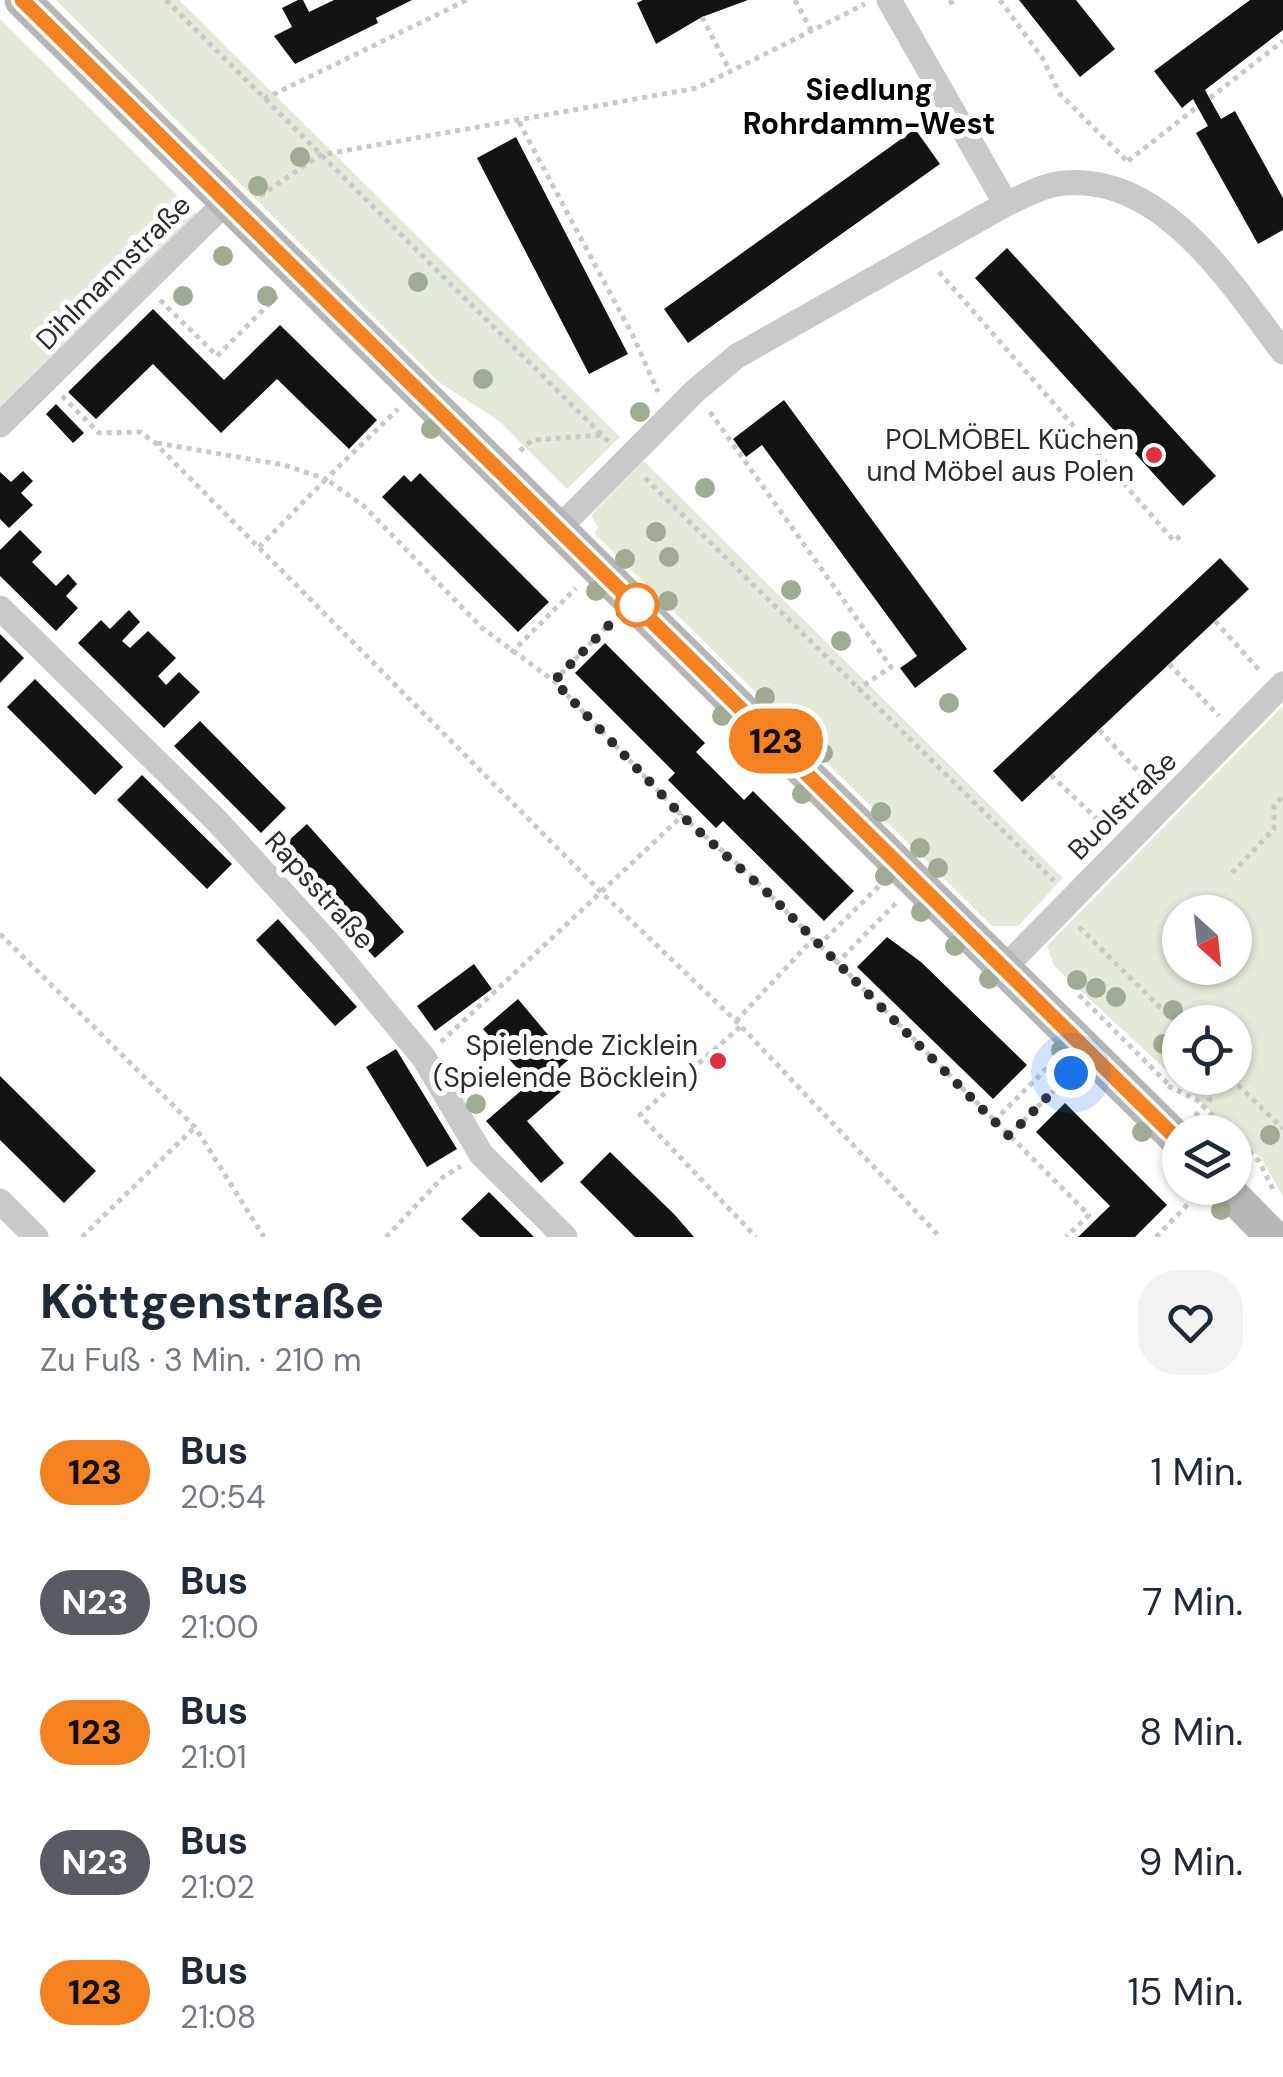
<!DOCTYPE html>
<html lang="de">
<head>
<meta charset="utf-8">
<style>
  :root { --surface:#fff; --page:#f2f2f3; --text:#1f2937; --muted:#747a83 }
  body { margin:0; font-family:"DM Sans",sans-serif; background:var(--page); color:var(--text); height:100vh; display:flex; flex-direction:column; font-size:38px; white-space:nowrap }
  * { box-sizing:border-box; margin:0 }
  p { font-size:32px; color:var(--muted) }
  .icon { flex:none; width:55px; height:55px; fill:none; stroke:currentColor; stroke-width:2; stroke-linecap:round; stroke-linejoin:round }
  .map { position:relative; height:1237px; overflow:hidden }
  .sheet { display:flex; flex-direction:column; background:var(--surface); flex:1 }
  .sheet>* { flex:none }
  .badge { padding:0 20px; border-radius:32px; font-size:35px; line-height:65px }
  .needle { width:65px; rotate:153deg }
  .fabs { position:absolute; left:1162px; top:895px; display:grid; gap:20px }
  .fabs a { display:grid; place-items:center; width:90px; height:90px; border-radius:50%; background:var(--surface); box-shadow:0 2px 8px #0004; font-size:50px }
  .you { position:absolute; width:50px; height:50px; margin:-25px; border:8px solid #fff; border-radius:50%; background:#1a73e8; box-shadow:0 0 0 15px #1a73e833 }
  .map>.badge { position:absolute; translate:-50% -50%; box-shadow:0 0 0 5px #fff }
  .round { display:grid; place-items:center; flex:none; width:105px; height:105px; border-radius:40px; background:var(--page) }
  .summary { display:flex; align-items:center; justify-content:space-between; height:170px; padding:0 40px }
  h1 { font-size:48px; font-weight:800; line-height:75px }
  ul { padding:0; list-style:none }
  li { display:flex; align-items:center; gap:30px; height:130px; padding:0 40px }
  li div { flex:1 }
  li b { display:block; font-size:38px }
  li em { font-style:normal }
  li .badge { min-width:110px; font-weight:700; text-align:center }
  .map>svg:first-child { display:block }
  .green { fill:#e3ead9; fill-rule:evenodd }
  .building { fill:#131313 }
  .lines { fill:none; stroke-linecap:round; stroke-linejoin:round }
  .path { stroke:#c9c9c9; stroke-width:5; stroke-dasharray:5 5; stroke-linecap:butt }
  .minor { stroke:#c9c9c9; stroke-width:25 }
  .secondary { stroke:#b6b6b6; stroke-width:35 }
  .tree { fill:#9fab93 }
  .line-casing { stroke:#fff; stroke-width:22 }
  .line { stroke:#f58220; stroke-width:15 }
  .walk { stroke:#2c2c2c; stroke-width:10; stroke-dasharray:0 18 }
  .poi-dot { fill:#e22f42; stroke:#fff; stroke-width:4 }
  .stop-dot { fill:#fff; stroke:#f58220; stroke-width:5 }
  .labels { text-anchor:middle; stroke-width:10; stroke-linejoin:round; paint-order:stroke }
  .street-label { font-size:28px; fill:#2c2c2c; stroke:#fff }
  .poi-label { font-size:28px; fill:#2c2c2c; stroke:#fff; text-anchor:end }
  .neighbourhood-label { font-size:30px; font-weight:bold; fill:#000; stroke:#fff }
</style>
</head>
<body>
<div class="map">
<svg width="1283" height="1237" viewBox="0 0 1283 1237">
  <rect width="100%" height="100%" fill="#fff"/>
  <!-- green -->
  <path class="green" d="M56,0H179L620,437L567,489L498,420L440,383Z
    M0,19L201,219L0,415Z
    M644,461L1063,878L1018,926H992L594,533L598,528L591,515Z
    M1283,706V1197L1261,1158L1054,966L1047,946ZM1180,912H1235V968H1180ZM1180,1022H1235V1078H1180Z"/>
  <!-- building -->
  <path class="building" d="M298,0H303L309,12L334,0H412L376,18L378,23L295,64L274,36L292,27L282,8Z
    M643,0H748L702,17L656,44L637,3Z
    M1019,0H1076L1115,49L1080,77Z
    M1250,0H1283V30L1205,90L1221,119L1235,111L1283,198V230L1258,244L1196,133L1208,126L1193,99L1182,108L1154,71Z
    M915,129L940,164L688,343L664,309Z
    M516,137L628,354L589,374L477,158Z
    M1007,248L1216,476L1183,506L975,278Z
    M153,309L224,380L280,325L377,420L349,449L277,379L221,433L153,364L96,419L68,392Z
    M784,400L967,649L915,688L900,668L917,656L762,445L746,457L733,439Z
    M56,404L84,433L73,443L46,414Z
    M23,471L33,481L21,493L33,505L9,528L0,519V472L11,482Z
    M420,473L549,602L518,632L382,497L404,475L411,482Z
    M20,530L42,552L32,562L56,586L68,574L77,584L66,596L78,608L56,631L0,576V550Z
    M1220,558L1249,589L1022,802L993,771Z
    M129,610L140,622L122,641L130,648L148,631L176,658L158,676L166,685L179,672L200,692L164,728L78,643L101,620L110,629Z
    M0,634L24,658L0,683Z
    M605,643L705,743L696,752L744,800L753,791L854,891L824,921L723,821L716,828L668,780L675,773L575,673Z
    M35,679L123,767L95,795L7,707Z
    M200,721L286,808L261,833L174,746Z
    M142,775L232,864L207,889L117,800Z
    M307,824L404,932L375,958L277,851Z
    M278,919L357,1007L335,1026L256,940Z
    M887,937L921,962L1027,1065L993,1099L857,967Z
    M474,964L492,989L435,1031L417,1006Z
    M518,999L560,1049L563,1046L572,1057L560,1067L572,1082L527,1121L564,1163L541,1183L486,1121L530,1083L483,1029Z
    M396,1049L457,1149L427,1167L366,1067Z
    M0,1076L96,1171L64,1203L0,1140Z
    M1065,1103L1167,1205L1135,1237H1078L1110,1206L1036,1132Z
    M610,1152L674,1214L694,1237H635L580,1182Z
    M489,1192L534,1237H480L461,1219Z"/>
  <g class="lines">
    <!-- path -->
    <path class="path" d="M166,0L610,443
      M795,0L812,32
      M950,0L953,5
      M1000,0L1043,59L1060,94L1128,162
      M702,17L730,71
      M1210,98L1283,41
      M264,99L467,0
      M519,122L634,338L658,392
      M1128,161L1197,107
      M260,196L320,155L697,88L865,4
      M939,272L1174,541L1184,533
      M160,300L217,356L280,293
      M62,396L99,433L140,432L154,442L602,893L736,1021L940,1237
      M710,412L891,667L858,689
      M157,443L284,465L326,479L398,409
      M520,451L532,440L603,435
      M645,478L1054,881
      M259,547L326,479L365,507L482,628L554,681L682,816
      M1215,621L1260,671
      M511,653L576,588
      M1169,664L1219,716
      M554,681L612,621
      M1099,730L1152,786
      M1051,775L1106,828
      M1232,873L1274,829V806L1283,796
      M1079,927L1180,1027
      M0,934L195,1127L264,1237
      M818,946L880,885
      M836,964L897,902
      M1079,995L1169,1085
      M736,1021L814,938
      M740,1027L640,1115L756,1237
      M441,1042L682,816L751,876L1089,1215L1066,1237
      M1231,1078L1283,1129
      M1168,1086L1197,1100L1230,1132
      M1195,1116L1210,1100L1200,1078
      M994,1121L1056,1059
      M1009,1135L1071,1074
      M1235,1137L1259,1161L1275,1193
      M82,1237L195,1127
      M386,1237L442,1178L461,1166
      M1156,1237L1195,1197"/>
    <!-- minor -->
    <path class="minor" d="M889,0L1006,204
      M0,425L225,203
      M559,528L695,391L737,356L1006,204C1025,196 1044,184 1065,183C1164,175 1231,284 1283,352
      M0,608L216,820L333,948L424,1058L481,1154L565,1237
      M1004,968L1283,684
      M0,1201L36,1237"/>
    <!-- secondary -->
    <path class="secondary" d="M22,0L1180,1142
      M1225,1188L1273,1237"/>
  </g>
  <!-- trees -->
  <g class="tree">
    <circle cx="300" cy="157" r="10"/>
    <circle cx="258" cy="186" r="10"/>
    <circle cx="223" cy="256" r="10"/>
    <circle cx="418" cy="282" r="10"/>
    <circle cx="183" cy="296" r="10"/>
    <circle cx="267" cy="296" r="10"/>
    <circle cx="483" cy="379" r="10"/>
    <circle cx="640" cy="412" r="10"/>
    <circle cx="431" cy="429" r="10"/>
    <circle cx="705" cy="488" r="10"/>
    <circle cx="656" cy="532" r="10"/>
    <circle cx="669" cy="557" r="10"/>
    <circle cx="625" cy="559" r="10"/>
    <circle cx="791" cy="590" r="10"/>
    <circle cx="596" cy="591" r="10"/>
    <circle cx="668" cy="601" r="10"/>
    <circle cx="841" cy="641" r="10"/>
    <circle cx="765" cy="697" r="10"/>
    <circle cx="949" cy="703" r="10"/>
    <circle cx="722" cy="716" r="10"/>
    <circle cx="823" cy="753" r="10"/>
    <circle cx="802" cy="794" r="10"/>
    <circle cx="881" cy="812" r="10"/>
    <circle cx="920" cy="848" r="10"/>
    <circle cx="938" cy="868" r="10"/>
    <circle cx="885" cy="876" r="10"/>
    <circle cx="921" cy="912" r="10"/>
    <circle cx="955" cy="946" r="10"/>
    <circle cx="989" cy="979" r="10"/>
    <circle cx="1077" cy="980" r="10"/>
    <circle cx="1096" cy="988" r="10"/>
    <circle cx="1116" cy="997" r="10"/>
    <circle cx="1173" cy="1010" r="10"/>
    <circle cx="1163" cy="1044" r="10"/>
    <circle cx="1061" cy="1050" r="10"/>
    <circle cx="460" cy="1077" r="10"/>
    <circle cx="476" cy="1104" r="10"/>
    <circle cx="1142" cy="1132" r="10"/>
    <circle cx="1270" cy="1135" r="10"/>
    <circle cx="1221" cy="1210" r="10"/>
  </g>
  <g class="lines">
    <!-- line casing -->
    <g class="line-casing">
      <path id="line" d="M22,0L1180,1142"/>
    </g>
    <!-- line -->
    <use href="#line" class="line"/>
    <!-- walk -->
    <path class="walk" d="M637,605L622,612L554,681L682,816L772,897L1009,1136L1071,1073"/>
  </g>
  <!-- markers -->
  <g class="poi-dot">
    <circle cx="1154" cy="455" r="10"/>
    <circle cx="718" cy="1061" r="10"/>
  </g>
  <circle class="stop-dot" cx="637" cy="605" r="20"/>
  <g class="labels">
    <!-- street labels -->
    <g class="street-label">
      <text transform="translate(113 272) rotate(-45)" y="10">Dihlmannstraße</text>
      <text transform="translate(1122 805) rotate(-45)" y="10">Buolstraße</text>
      <text transform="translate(320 890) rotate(48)" y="10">Rapsstraße</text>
    </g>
    <!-- poi labels -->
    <g class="poi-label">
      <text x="1134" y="449">POLMÖBEL Küchen<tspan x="1134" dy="32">und Möbel aus Polen</tspan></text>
      <text x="698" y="1055">Spielende Zicklein<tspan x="698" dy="32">(Spielende Böcklein)</tspan></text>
    </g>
    <!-- neighbourhood labels -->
    <g class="neighbourhood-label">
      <text x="869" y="100">Siedlung<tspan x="869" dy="34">Rohrdamm-West</tspan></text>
    </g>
  </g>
</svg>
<div class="fabs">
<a><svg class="needle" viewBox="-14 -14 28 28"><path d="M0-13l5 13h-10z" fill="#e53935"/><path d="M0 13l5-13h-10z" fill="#747a83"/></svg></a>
<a><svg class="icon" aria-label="locate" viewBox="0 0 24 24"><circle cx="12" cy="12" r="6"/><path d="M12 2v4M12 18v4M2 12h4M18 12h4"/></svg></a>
<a><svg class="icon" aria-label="layers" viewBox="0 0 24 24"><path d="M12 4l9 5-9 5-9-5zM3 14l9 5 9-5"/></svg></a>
</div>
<div class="you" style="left:1071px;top:1073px"></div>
<b class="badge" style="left:776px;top:741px;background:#f58220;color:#111">123</b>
</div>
<section class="sheet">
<div class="summary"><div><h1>Köttgenstraße</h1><p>Zu Fuß · 3 Min. · 210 m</p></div><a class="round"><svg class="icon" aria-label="heart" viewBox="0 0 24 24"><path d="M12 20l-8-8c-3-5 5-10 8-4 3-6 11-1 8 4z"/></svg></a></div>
<ul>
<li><span class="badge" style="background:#f58220;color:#111">123</span><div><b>Bus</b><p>20:54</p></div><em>1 Min.</em></li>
<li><span class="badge" style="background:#595b62;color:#fff">N23</span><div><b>Bus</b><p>21:00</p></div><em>7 Min.</em></li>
<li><span class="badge" style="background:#f58220;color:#111">123</span><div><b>Bus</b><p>21:01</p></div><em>8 Min.</em></li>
<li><span class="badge" style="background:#595b62;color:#fff">N23</span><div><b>Bus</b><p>21:02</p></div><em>9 Min.</em></li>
<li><span class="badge" style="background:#f58220;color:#111">123</span><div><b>Bus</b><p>21:08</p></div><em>15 Min.</em></li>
</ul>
</section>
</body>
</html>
